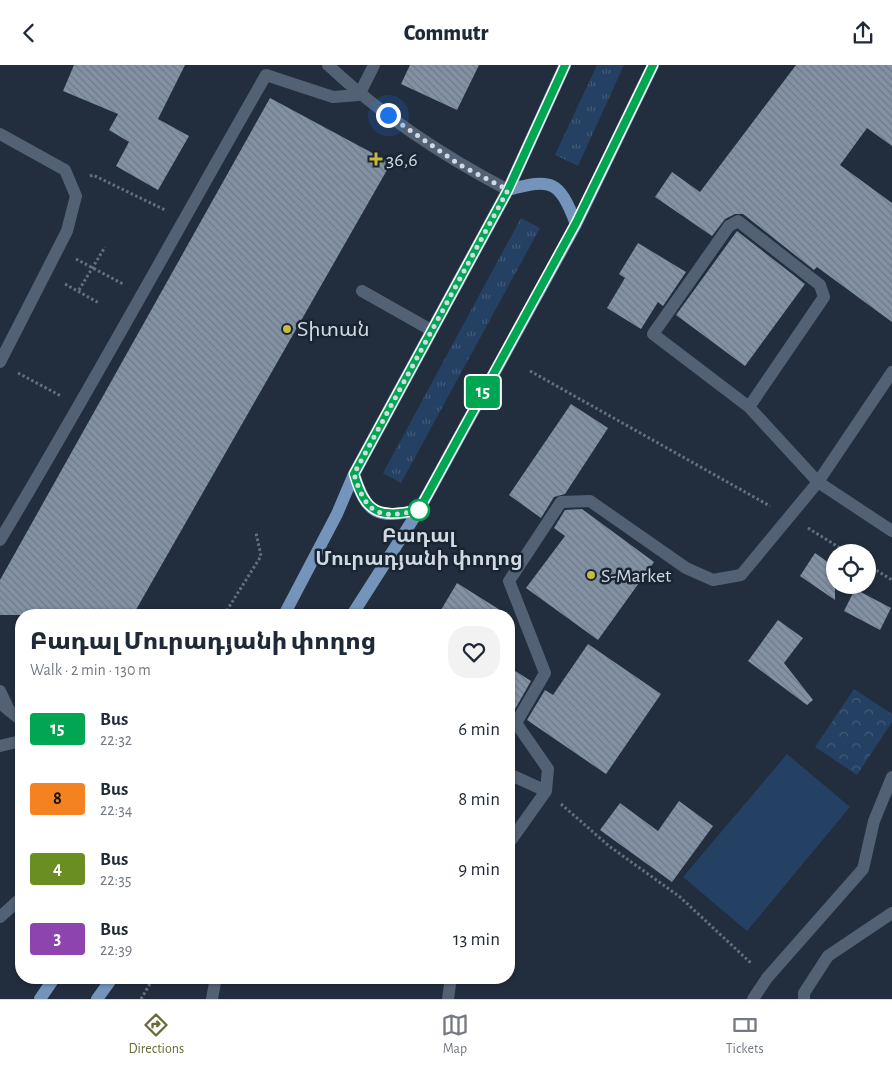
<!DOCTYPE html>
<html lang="en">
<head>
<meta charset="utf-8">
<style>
  :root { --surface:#fff; --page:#f2f2f3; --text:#1f2937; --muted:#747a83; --line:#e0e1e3; --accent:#6b6b39 }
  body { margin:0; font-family:"Alegreya Sans","Noto Sans Armenian",sans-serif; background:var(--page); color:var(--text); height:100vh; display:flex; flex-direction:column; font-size:19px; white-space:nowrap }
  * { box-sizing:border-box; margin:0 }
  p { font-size:16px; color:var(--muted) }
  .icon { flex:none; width:28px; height:28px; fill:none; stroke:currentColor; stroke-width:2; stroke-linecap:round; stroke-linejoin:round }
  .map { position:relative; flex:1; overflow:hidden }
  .sheet { position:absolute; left:15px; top:544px; width:500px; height:375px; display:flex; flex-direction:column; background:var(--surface); border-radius:20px; box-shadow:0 1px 4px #0004 }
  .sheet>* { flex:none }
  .badge { padding:0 10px; border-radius:4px; font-size:18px; line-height:32px }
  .controls { position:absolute; left:826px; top:479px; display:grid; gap:10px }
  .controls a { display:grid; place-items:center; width:50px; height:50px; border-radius:50%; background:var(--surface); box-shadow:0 1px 4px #0004; font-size:25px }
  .you { position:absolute; width:25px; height:25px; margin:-12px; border:4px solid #fff; border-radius:50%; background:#1a73e8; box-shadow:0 0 0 8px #1a73e833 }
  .map>.badge { position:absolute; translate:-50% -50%; box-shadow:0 0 0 2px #fff }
  .round { display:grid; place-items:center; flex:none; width:52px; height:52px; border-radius:20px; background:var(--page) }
  .head { display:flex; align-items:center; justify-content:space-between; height:85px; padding:0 15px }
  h1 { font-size:24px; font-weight:800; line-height:38px }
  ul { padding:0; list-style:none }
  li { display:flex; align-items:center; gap:15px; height:70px; padding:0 15px }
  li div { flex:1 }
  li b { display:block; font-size:19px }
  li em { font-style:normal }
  li .badge { min-width:55px; font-weight:700; text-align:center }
  header { display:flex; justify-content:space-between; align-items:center; height:65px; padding:0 15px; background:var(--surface); font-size:22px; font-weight:800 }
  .dock { display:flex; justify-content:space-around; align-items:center; height:70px; border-top:1px solid var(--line); background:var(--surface); font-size:14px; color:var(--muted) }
  .dock a { display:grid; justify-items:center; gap:2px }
  .dock .current { color:var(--accent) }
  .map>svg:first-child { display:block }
  .grass { fill:url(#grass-tufts) }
  .park { fill:url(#park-crowns) }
  .garden { fill:#244062 }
  .building { fill:url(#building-back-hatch) }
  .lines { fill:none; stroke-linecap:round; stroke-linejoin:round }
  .path { stroke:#66707d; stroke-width:3; stroke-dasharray:2.5 2.5; stroke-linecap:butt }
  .service { stroke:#526274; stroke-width:12 }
  .minor { stroke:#526274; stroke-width:12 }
  .tertiary { stroke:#526274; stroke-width:12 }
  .primary { stroke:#7494bb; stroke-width:12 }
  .line-casing { stroke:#fff; stroke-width:11 }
  .line { stroke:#00a651; stroke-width:8 }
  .walk { stroke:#d1d9e3; stroke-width:5; stroke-dasharray:0 9 }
  .poi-dot { fill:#c8bb3b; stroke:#192533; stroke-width:2 }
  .stop-dot { fill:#fff; stroke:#00a651; stroke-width:2.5 }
  .labels { text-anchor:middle; stroke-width:5; stroke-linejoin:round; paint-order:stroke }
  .poi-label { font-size:20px; fill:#d1d9e3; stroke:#192533; text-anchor:start }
  .stop-label { font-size:20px; font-weight:bold; fill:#d1d9e3; stroke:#192533 }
</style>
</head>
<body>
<header><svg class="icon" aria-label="back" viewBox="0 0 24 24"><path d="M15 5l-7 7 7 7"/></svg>Commutr<svg class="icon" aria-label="share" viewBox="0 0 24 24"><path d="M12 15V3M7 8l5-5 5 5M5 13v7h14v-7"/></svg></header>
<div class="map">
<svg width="892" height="934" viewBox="0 0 892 934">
  <defs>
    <pattern id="grass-tufts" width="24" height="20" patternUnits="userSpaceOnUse" patternTransform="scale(1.25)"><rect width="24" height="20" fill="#244062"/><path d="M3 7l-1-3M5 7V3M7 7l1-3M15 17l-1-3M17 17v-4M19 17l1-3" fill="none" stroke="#435b78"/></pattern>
    <pattern id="park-crowns" width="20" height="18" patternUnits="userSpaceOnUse" patternTransform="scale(1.25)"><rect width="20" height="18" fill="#244062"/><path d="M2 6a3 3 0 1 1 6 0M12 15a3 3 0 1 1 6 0" fill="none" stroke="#435b78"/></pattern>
    <pattern id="building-back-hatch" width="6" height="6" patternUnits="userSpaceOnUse" patternTransform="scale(1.25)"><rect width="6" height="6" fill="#8291a3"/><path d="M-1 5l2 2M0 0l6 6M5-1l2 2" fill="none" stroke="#6e7986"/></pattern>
  </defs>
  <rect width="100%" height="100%" fill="#222e3d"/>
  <!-- grass -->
  <path class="grass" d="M597,0H624L578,101L555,90Z
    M521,153L540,163L401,418L383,408Z"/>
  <!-- park -->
  <path class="park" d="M854,624L892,649V657L857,710L815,682Z"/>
  <!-- garden -->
  <path class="garden" d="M787,689L850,742L747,866L683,812Z"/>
  <!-- building -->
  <path class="building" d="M74,0H185L158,54L189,71L158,125L116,101L129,77L109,65L118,49L63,26Z
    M410,0H479L457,45L401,19Z
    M796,0H892V81L867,63L840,100L892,138V257L817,202L814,205L743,149H735L725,154L712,171L655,132L672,107L700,127Z
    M270,33L391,98L133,550H0V515Z
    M737,166L805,219L745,301L676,250Z
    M638,178L686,207L663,241L658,237L641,264L607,243L625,213L619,209Z
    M571,339L608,363L565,429L554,432L541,453L509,430Z
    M582,444L654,497L598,575L526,523L565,471L554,463L565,445Z
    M815,488L835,502V535L800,511Z
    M457,518L508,550H438Z
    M855,524L891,543L880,565L844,546Z
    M778,555L803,573L784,598L813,635L807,640L748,596Z
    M588,579L661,629L606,709L527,655L545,625L553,630Z
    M509,602L531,616L514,646L509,643Z
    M679,736L713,761L672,817L600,765L620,738L658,766Z"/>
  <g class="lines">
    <!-- path -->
    <path class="path" d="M90,111L93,110L165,145
      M76,194L123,219
      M65,219L99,238
      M79,225L105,182
      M530,306L770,441
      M18,308L61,331
      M808,463L848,488
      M868,500L892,515
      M224,550L261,491L256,468
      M561,739L609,781L680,832L752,899
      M141,934L154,912"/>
    <!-- service -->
    <path class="service" d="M362,226L431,265
      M749,342L824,232L820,220L738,156L729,161L653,269L749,342L818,417L892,466
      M0,475C92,322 177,165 266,10L333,32L359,30L374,0
      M0,626L9,645
      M0,681L21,676
      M509,709L546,726
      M509,778L546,726L548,704L516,658L545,608L509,516L561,437L590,436L686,503L713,515L741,510L818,417
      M0,852L21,833
      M448,934L451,912
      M753,934L767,913L863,804L874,756L892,712
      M804,934V928L828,891L892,848"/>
    <!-- minor -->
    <path class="minor" d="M328,0C381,50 443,91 508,125
      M0,69L65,105L76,131L67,166L0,297
      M818,417L892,307
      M0,638L21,655"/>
    <!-- tertiary -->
    <path class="tertiary" d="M212,934L216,912"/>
    <!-- primary -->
    <path class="primary" d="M508,125C552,113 559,115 576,159
      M354,409C367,450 377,454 419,445
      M284,550L337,449L354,409L508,125L565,0
      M352,550L419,445L576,159L653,0
      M40,934L55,912
      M97,934L113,912"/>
  </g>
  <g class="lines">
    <!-- line casing -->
    <g class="line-casing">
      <path id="line" d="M565,0L508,125L354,409C366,449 378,453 419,445L576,158L653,0"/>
    </g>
    <!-- line -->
    <use href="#line" class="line"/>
    <!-- walk -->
    <path class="walk" d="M388,50L460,100L508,125L354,409C366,449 378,455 419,445"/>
  </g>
  <!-- markers -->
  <g class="poi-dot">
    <path d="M373.5 86.5h5v5h5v5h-5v5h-5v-5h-5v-5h5z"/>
    <circle cx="287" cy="264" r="5"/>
    <circle cx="591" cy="510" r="5"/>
  </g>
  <circle class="stop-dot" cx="419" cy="445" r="10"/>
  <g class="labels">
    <!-- poi labels -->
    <g class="poi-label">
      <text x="386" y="101">36,6</text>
      <text x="297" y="271">Տիտան</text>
      <text x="601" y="517">S-Market</text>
    </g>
    <!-- stop labels -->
    <g class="stop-label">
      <text x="419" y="477">Բադալ<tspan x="419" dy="23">Մուրադյանի փողոց</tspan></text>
    </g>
  </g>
</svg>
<div class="controls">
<a><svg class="icon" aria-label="locate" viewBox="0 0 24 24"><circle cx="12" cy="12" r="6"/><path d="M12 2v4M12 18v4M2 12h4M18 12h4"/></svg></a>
</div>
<div class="you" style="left:388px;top:50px"></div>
<b class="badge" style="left:483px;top:327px;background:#00a651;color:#fff">15</b>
<section class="sheet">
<div class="head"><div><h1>Բադալ Մուրադյանի փողոց</h1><p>Walk · 2 min · 130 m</p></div><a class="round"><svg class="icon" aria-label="heart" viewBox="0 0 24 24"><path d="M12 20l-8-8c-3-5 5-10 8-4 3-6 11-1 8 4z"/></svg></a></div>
<ul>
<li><span class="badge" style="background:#00a651;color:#fff">15</span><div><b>Bus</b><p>22:32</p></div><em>6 min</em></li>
<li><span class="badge" style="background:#f58220;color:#111">8</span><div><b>Bus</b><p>22:34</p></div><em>8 min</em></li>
<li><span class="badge" style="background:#6b8e23;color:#fff">4</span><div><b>Bus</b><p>22:35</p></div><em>9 min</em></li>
<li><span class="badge" style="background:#8e44ad;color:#fff">3</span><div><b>Bus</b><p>22:39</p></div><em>13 min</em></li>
</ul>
</section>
</div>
<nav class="dock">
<a class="current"><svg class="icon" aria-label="directions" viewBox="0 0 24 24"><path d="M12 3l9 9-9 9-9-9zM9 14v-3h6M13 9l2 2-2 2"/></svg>Directions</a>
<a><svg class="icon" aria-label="map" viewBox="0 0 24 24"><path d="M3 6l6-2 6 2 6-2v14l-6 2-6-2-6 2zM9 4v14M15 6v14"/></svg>Map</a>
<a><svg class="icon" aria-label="tickets" viewBox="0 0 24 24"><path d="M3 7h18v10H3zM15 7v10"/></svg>Tickets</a>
</nav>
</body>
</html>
